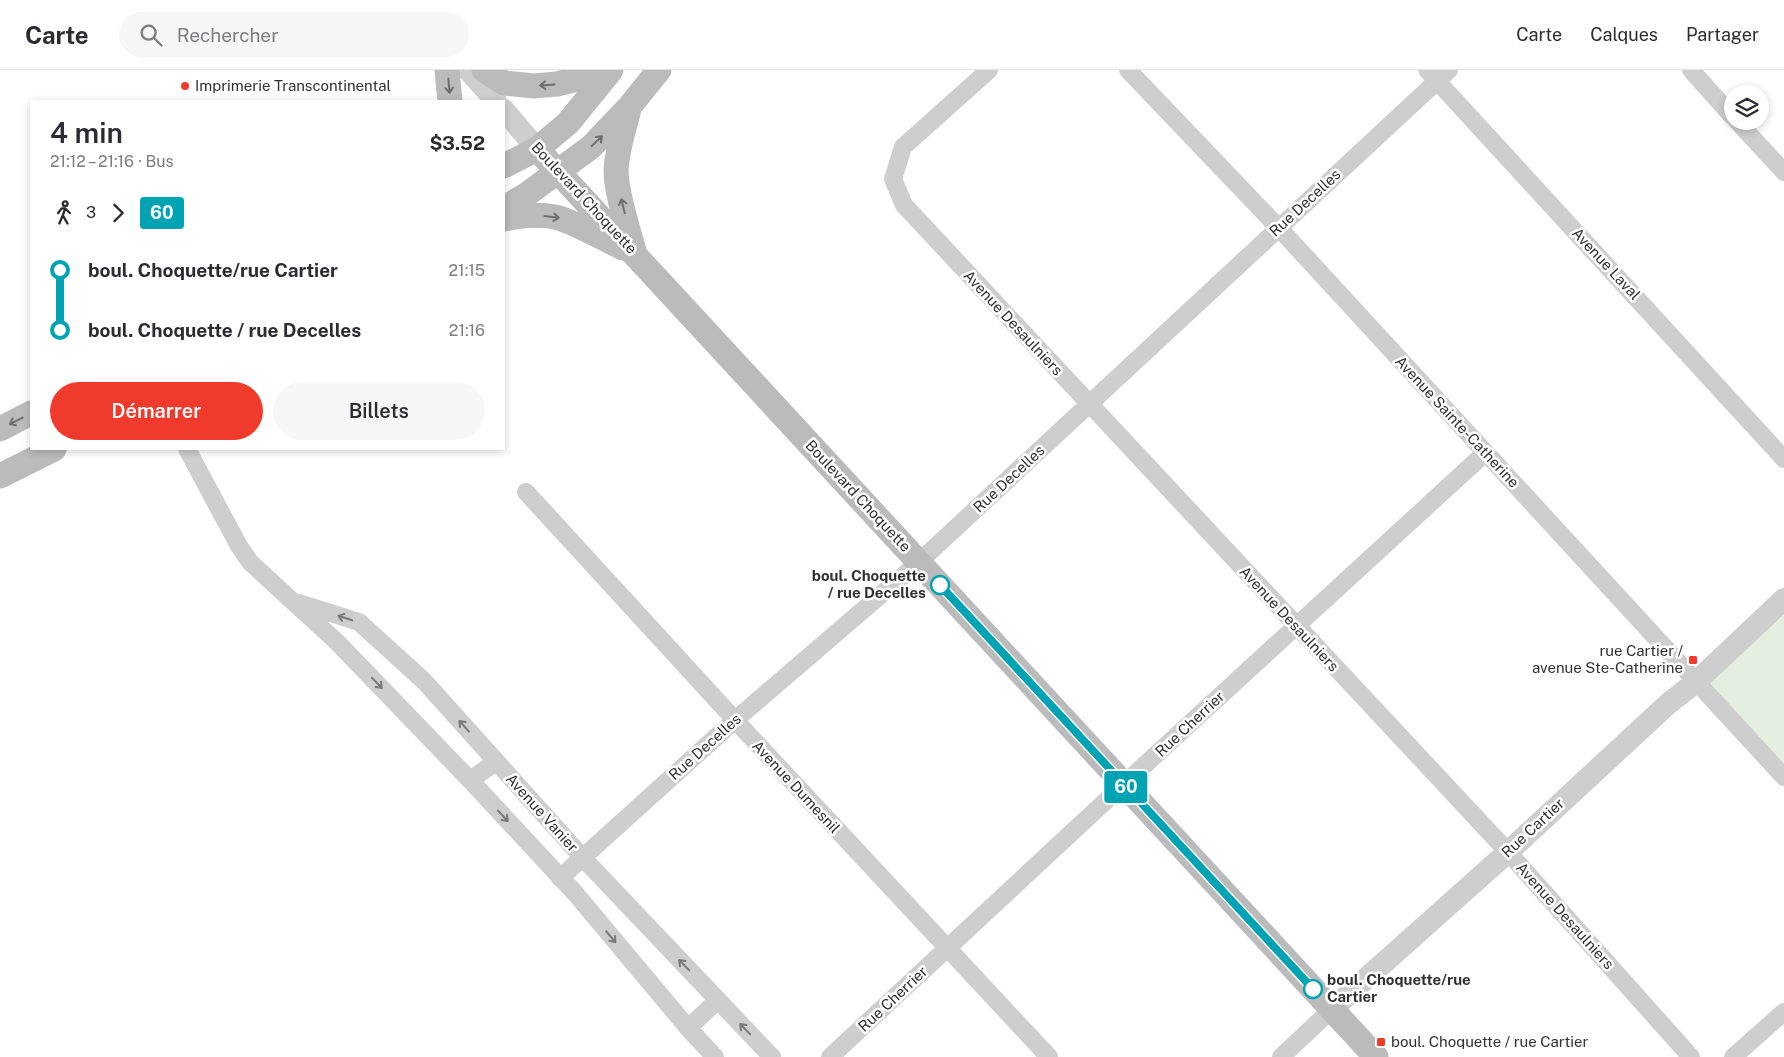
<!DOCTYPE html>
<html lang="fr">
<head>
<meta charset="utf-8">
<style>
  :root { --surface:#fff; --page:#f7f7f7; --text:#2b2b33; --muted:#7c7c81; --line:#e1e1e2; --accent:#f03b2c }
  body { margin:0; font-family:"Public Sans",sans-serif; background:var(--page); color:var(--text); height:100vh; display:flex; flex-direction:column; font-size:19px; white-space:nowrap }
  * { box-sizing:border-box; margin:0 }
  p { font-size:16px; color:var(--muted) }
  .icon { flex:none; width:28px; height:28px; fill:none; stroke:currentColor; stroke-width:2; stroke-linecap:round; stroke-linejoin:round }
  .map { position:relative; flex:1; overflow:hidden }
  .drawer { position:absolute; left:30px; top:30px; width:475px; height:350px; display:flex; flex-direction:column; background:var(--surface); border-radius:0px; box-shadow:0 2px 8px #0003 }
  .drawer>* { flex:none }
  .badge { padding:0 10px; border-radius:4px; font-size:18px; line-height:32px }
  .buttons { position:absolute; left:1724px; top:15px; display:grid; gap:10px }
  .buttons a { display:grid; place-items:center; width:45px; height:45px; border-radius:50%; background:var(--surface); box-shadow:0 2px 8px #0003; font-size:25px }
  .map>.badge { position:absolute; translate:-50% -50%; box-shadow:0 0 0 2px #fff }
  .legs { display:flex; align-items:center; gap:8px; height:55px; padding:0 20px; font-size:16px }
  .legs p { margin-inline-start:auto }
  .headline { display:flex; align-items:center; justify-content:space-between; height:85px; padding:0 20px }
  h1 { font-size:28px; font-weight:600; line-height:38px }
  .action { display:flex; gap:10px; margin-top:auto; padding:10px 20px }
  .action a { flex:1; height:58px; border-radius:30px; background:var(--accent); color:#fff; font-size:20px; font-weight:600; line-height:58px; text-align:center }
  .action a+a { background:var(--page); color:var(--text) }
  ul { padding:0 20px; list-style:none }
  li { display:flex; align-items:center; gap:18px; height:60px; font-size:19px }
  li i { display:grid; place-items:center; width:8px; height:100%; margin:0 6px; background:currentColor }
  li i::after { content:''; width:12px; height:12px; margin:-6px; border:4px solid; border-radius:50%; background:var(--surface) }
  li p { margin-inline-start:auto }
  li:first-child i { background:linear-gradient(#0000 50%,currentColor 0) }
  li:last-child i { background:linear-gradient(currentColor 50%,#0000 0) }
  header { display:flex; align-items:center; gap:30px; box-sizing:border-box; height:70px; padding:0 25px; background:var(--surface); border-bottom:1px solid var(--line) }
  header strong { font-size:24px }
  nav { display:flex; gap:28px; margin-inline-start:auto; font-size:18px }
  .search { width:350px; height:45px; background:var(--page); display:flex; align-items:center; gap:12px; box-sizing:border-box; padding:0 18px; border-radius:28px; color:var(--muted); font-size:19px }
  .map>svg:first-child { display:block }
  .green { fill:#e5efdf }
  .lines { fill:none; stroke-linecap:round; stroke-linejoin:round }
  .minor { stroke:#cecece; stroke-width:18 }
  .tertiary { stroke:#cecece; stroke-width:22 }
  .secondary { stroke:#bbb; stroke-width:25 }
  .oneway { stroke:#6f6f6f }
  .oneway2 { stroke:#787878 }
  .line-1-casing { stroke:#fff; stroke-width:11 }
  .line-1 { stroke:#00a3b4; stroke-width:8 }
  .poi-dot { fill:#f03b2c; stroke:#fff; stroke-width:2 }
  .stop-1-dot { fill:#fff; stroke:#00a3b4; stroke-width:2.5 }
  .labels { text-anchor:middle; stroke-width:5; stroke-linejoin:round; paint-order:stroke }
  .poi-label { font-size:15px; fill:#313131; stroke:#fff; text-anchor:start }
  .street-label { font-size:15px; fill:#313131; stroke:#fff }
  .stop-label { font-size:15px; font-weight:bold; fill:#313131; stroke:#fff; text-anchor:end }
</style>
</head>
<body>
<header>
<strong>Carte</strong>
<div class="search"><svg class="icon" aria-label="search" viewBox="0 0 24 24"><circle cx="10" cy="10" r="6"/><path d="M15 15l6 6"/></svg>Rechercher</div>
<nav><a>Carte</a><a>Calques</a><a>Partager</a></nav>
</header>
<div class="map">
<svg width="1784" height="987" viewBox="0 0 1784 987">
  <rect width="100%" height="100%" fill="#fff"/>
  <!-- green -->
  <path class="green" d="M1784,529V706L1696,612Z"/>
  <g class="lines">
    <!-- minor -->
    <path class="minor" d="M989,0L903,77L893,109L904,135L1508,782L1691,987
      M1128,0L1279,158L1784,707
      M1427,0L1784,389
      M1691,0L1732,46
      M1737,51L1784,102
      M187,379L239,476L250,492L337,572L470,710L575,823L688,958L715,987
      M526,422L735,650L1049,987
      M299,533L359,552L424,611L583,788L772,987
      M470,710L496,692
      M560,808L735,650L919,492L1449,0
      M688,958L718,930
      M830,987L1124,714L1485,383
      M1281,987L1332,939
      M1733,987L1784,942"/>
    <!-- tertiary -->
    <path class="tertiary" d="M468,0L496,31
      M504,40L537,79
      M1332,939L1508,782L1669,633L1696,612L1784,529"/>
    <!-- secondary -->
    <path class="secondary" d="M447,0L450,31
      M484,0L504,13L534,16L557,14L581,8L592,0
      M629,39C624,59 617,80 616,100C616,123 628,158 634,181
      M537,79L1376,987
      M504,96L537,79L568,53L611,0
      M504,138L526,125L591,77L630,36L659,0
      M504,149C520,145 546,143 562,149C583,157 603,168 623,178
      M0,359L31,343
      M0,406L54,379"/>
  </g>
  <!-- one-way arrows -->
  <defs><path id="oneway-shaft" d="M-6 0H5M1.5-3L5.5 0L1.5 3" fill="none" stroke-width="1.6" stroke-linecap="round" stroke-linejoin="round" transform="scale(1.25)"/></defs>
  <g class="oneway">
    <use href="#oneway-shaft" transform="translate(547 15) rotate(176)"/>
    <use href="#oneway-shaft" transform="translate(449 16) rotate(85)"/>
    <use href="#oneway-shaft" transform="translate(597 71) rotate(-43)"/>
    <use href="#oneway-shaft" transform="translate(623 136) rotate(-104)"/>
    <use href="#oneway-shaft" transform="translate(552 147) rotate(7)"/>
    <use href="#oneway-shaft" transform="translate(16 351) rotate(153)"/>
  </g>
  <g class="oneway2">
    <use href="#oneway-shaft" transform="translate(345 548) rotate(-162)"/>
    <use href="#oneway-shaft" transform="translate(377 613) rotate(46)"/>
    <use href="#oneway-shaft" transform="translate(464 656) rotate(-132)"/>
    <use href="#oneway-shaft" transform="translate(503 746) rotate(47)"/>
    <use href="#oneway-shaft" transform="translate(611 867) rotate(50)"/>
    <use href="#oneway-shaft" transform="translate(684 895) rotate(-134)"/>
    <use href="#oneway-shaft" transform="translate(745 959) rotate(-134)"/>
  </g>
  <g class="lines">
    <!-- line-1 casing -->
    <g class="line-1-casing">
      <path id="line-1" d="M940,515L1313,919"/>
    </g>
    <!-- line-1 -->
    <use href="#line-1" class="line-1"/>
  </g>
  <!-- markers -->
  <g class="poi-dot">
    <circle cx="185" cy="16" r="5"/>
    <rect x="1688" y="585" width="10" height="10" rx="2.5"/>
    <rect x="1376" y="967" width="10" height="10" rx="2.5"/>
  </g>
  <g class="stop-1-dot">
    <circle cx="940" cy="515" r="9"/>
    <circle cx="1313" cy="919" r="9"/>
  </g>
  <g class="labels">
    <!-- poi labels -->
    <g class="poi-label">
      <text x="195" y="21">Imprimerie Transcontinental</text>
      <text x="1683" y="586" text-anchor="end">rue Cartier /<tspan x="1683" dy="17">avenue Ste-Catherine</tspan></text>
      <text x="1391" y="977">boul. Choquette / rue Cartier</text>
    </g>
    <!-- street labels -->
    <g class="street-label">
      <text transform="translate(584 128) rotate(47)" y="5">Boulevard Choquette</text>
      <text transform="translate(1305 133) rotate(-43)" y="5">Rue Decelles</text>
      <text transform="translate(1606 194) rotate(47)" y="5">Avenue Laval</text>
      <text transform="translate(1013 253) rotate(47)" y="5">Avenue Desaulniers</text>
      <text transform="translate(1457 352) rotate(47)" y="5">Avenue Sainte-Catherine</text>
      <text transform="translate(1009 409) rotate(-43)" y="5">Rue Decelles</text>
      <text transform="translate(858 426) rotate(47)" y="5">Boulevard Choquette</text>
      <text transform="translate(1289 549) rotate(47)" y="5">Avenue Desaulniers</text>
      <text transform="translate(1190 654) rotate(-43)" y="5">Rue Cherrier</text>
      <text transform="translate(705 677) rotate(-42)" y="5">Rue Decelles</text>
      <text transform="translate(796 717) rotate(47)" y="5">Avenue Dumesnil</text>
      <text transform="translate(542 743) rotate(48)" y="5">Avenue Vanier</text>
      <text transform="translate(1533 758) rotate(-43)" y="5">Rue Cartier</text>
      <text transform="translate(1565 846) rotate(48)" y="5">Avenue Desaulniers</text>
      <text transform="translate(893 929) rotate(-43)" y="5">Rue Cherrier</text>
    </g>
    <!-- stop labels -->
    <g class="stop-label">
      <text x="926" y="511">boul. Choquette<tspan x="926" dy="17">/ rue Decelles</tspan></text>
      <text x="1327" y="915" text-anchor="start">boul. Choquette/rue<tspan x="1327" dy="17">Cartier</tspan></text>
    </g>
  </g>
</svg>
<div class="buttons">
<a><svg class="icon" aria-label="layers" viewBox="0 0 24 24"><path d="M12 4l9 5-9 5-9-5zM3 14l9 5 9-5"/></svg></a>
</div>
<b class="badge" style="left:1126px;top:717px;background:#00a3b4;color:#fff">60</b>
<section class="drawer">
<div class="headline"><div><h1>4 min</h1><p>21:12 – 21:16 · Bus</p></div><b>$3.52</b></div>
<div class="legs"><svg class="icon" aria-label="walk" viewBox="0 0 24 24"><circle cx="13" cy="4" r="2"/><path d="M13 8l-2 6 4 7M11 14l-3 7M7 12l3-4h3l4 4"/></svg>3<svg class="icon" aria-label="forward" viewBox="0 0 24 24"><path d="M9 5l7 7-7 7"/></svg><b class="badge" style="background:#00a3b4;color:#fff">60</b></div>
<ul>
<li><i style="color:#00a3b4"></i><b>boul. Choquette/rue Cartier</b><p>21:15</p></li>
<li><i style="color:#00a3b4"></i><b>boul. Choquette / rue Decelles</b><p>21:16</p></li>
</ul>
<div class="action"><a>Démarrer</a><a>Billets</a></div>
</section>
</div>
</body>
</html>
